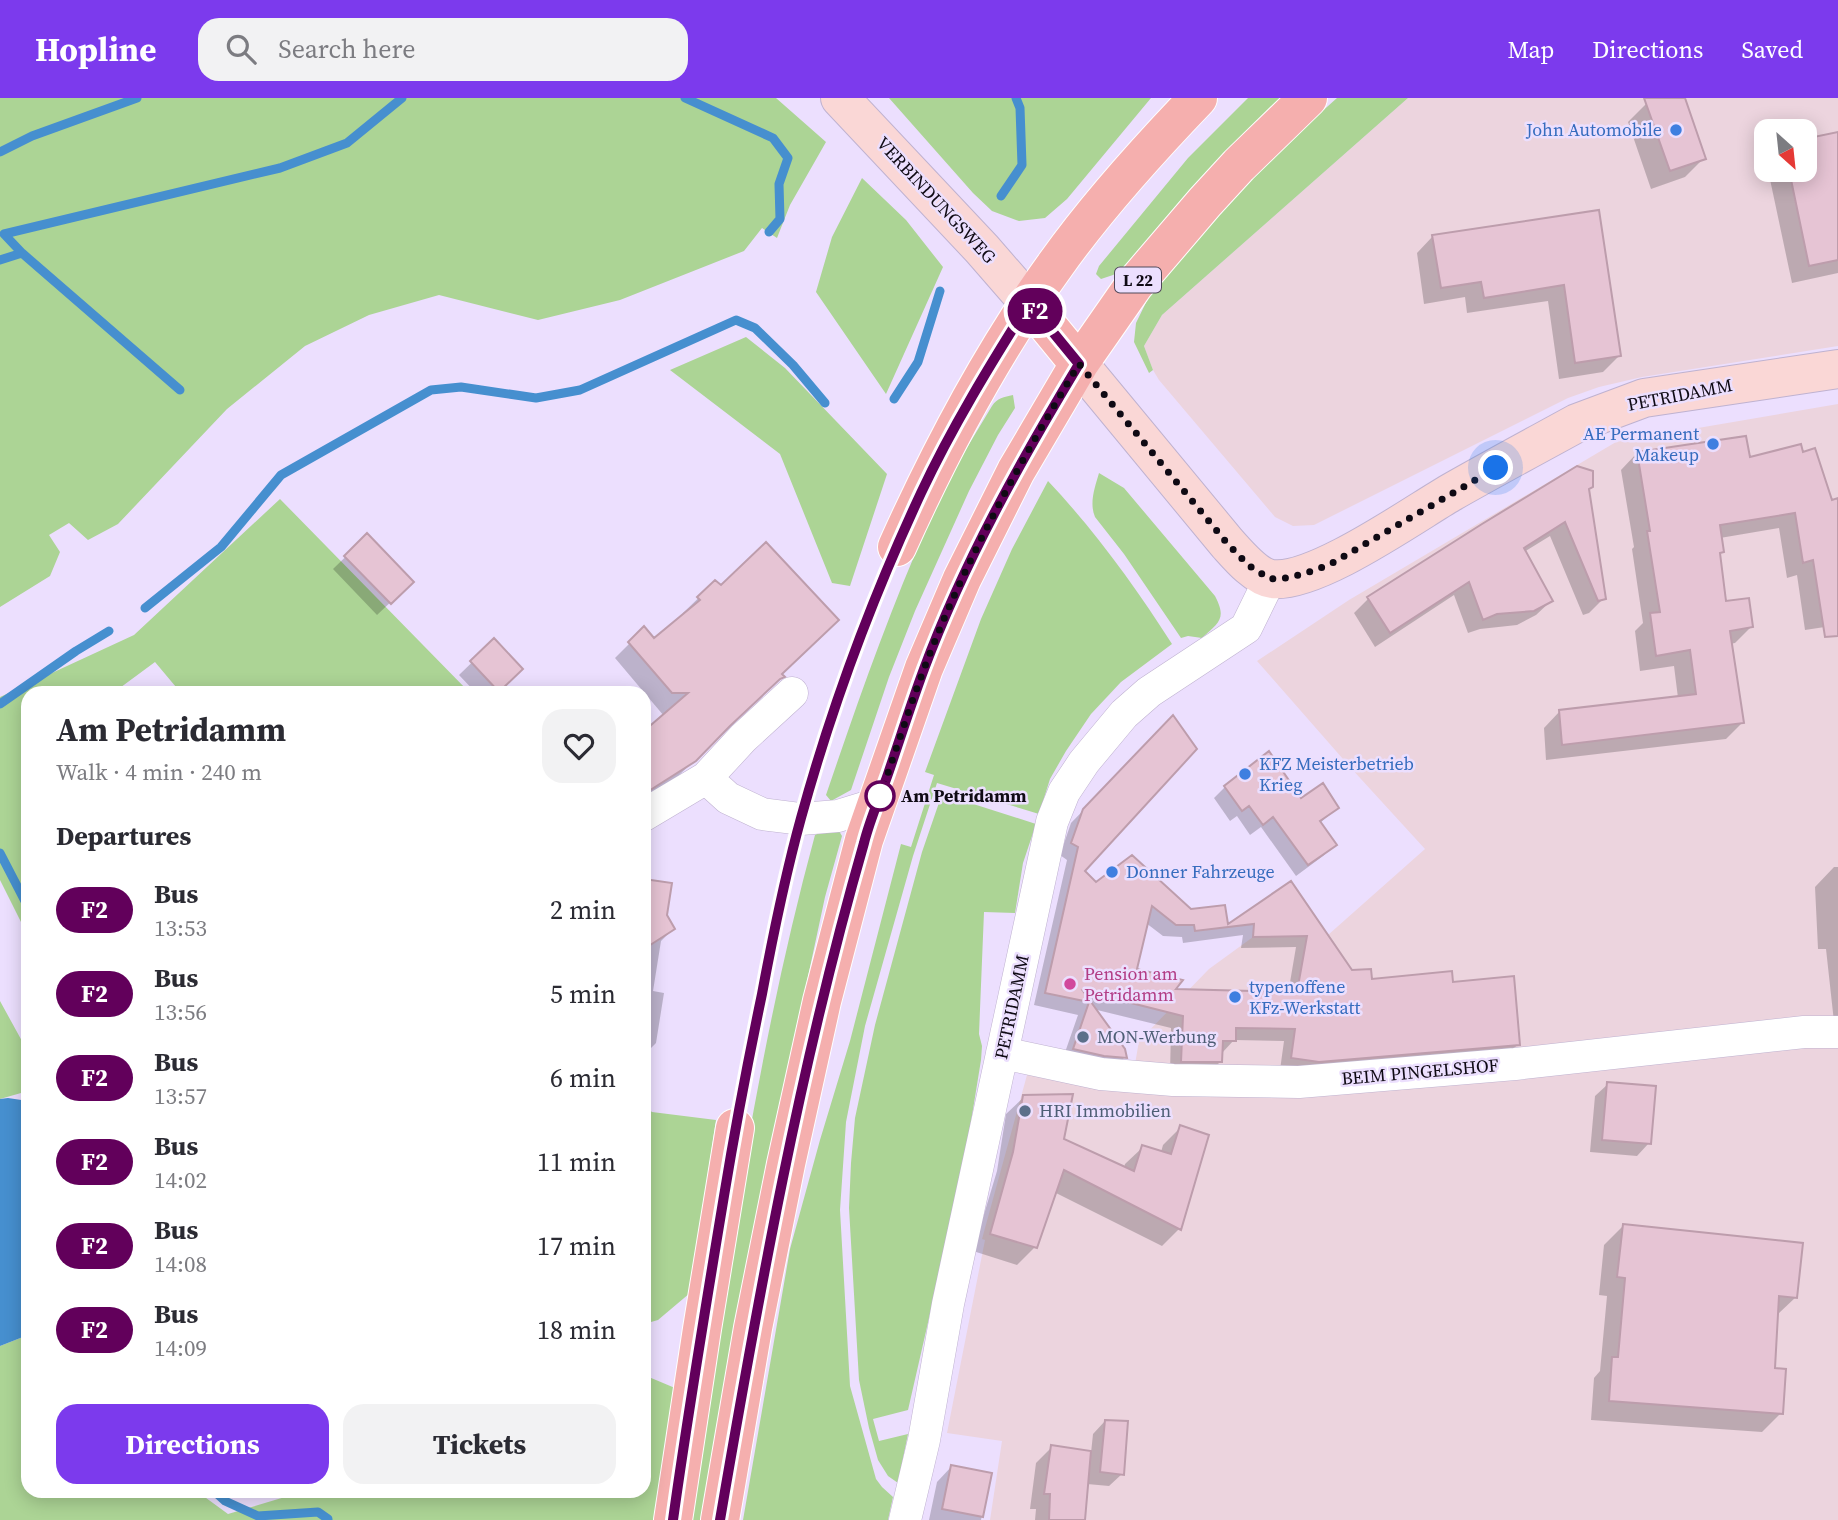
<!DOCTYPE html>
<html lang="en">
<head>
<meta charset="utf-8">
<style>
  :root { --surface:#fff; --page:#f2f2f3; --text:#2b2b33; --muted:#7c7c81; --accent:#7c3aed }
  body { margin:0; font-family:"Source Serif 4",serif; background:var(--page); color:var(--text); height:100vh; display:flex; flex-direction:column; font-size:26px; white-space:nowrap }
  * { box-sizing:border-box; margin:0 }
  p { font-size:23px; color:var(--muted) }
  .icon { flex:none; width:38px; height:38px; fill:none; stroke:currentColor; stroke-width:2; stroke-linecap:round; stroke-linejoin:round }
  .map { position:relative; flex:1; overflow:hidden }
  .sheet { position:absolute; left:21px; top:588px; width:630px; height:812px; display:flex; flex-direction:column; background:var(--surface); border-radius:21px; box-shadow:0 4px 18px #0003 }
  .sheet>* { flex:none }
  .badge { padding:0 14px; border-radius:23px; font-size:24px; line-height:46px }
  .needle { width:46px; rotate:153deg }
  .fabs { position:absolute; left:1754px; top:21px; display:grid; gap:14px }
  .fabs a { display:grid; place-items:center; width:63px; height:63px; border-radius:14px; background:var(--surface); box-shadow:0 4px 18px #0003; font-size:35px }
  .you { position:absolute; width:35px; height:35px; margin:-18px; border:5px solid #fff; border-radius:50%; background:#1a73e8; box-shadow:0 0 0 10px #1a73e833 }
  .map>.badge { position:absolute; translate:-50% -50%; box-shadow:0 0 0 4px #fff }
  h2 { padding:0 35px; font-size:26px; line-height:63px }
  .round { display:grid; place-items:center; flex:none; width:74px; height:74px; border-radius:21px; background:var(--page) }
  .overview { display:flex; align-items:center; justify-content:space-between; height:119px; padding:0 35px }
  h1 { font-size:33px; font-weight:700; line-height:52px }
  .button { display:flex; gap:14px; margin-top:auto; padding:14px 35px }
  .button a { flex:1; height:80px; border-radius:21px; background:var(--accent); color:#fff; font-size:28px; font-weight:700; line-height:80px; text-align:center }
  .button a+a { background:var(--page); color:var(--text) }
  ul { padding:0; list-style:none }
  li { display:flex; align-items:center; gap:21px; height:84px; padding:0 35px }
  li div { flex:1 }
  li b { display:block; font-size:26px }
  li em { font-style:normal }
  li .badge { min-width:77px; font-weight:700; text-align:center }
  header { display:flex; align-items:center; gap:42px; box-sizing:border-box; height:98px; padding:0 35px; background:var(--accent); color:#fff }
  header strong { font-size:33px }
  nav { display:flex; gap:38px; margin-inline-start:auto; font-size:24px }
  .search { width:490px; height:63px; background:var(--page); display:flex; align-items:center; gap:18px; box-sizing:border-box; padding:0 24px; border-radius:21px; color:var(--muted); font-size:26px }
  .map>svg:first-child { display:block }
  .commercial { fill:#ecd4de; fill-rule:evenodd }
  .green { fill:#acd495 }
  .water { fill:#468fcf }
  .shadow { fill:#0003; fill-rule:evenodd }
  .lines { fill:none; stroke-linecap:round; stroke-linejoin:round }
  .stream { stroke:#468fcf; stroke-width:9 }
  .building { fill:#e6c4d4; stroke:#bd9dac; stroke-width:2; fill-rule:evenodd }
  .street-casing { stroke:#bfb2d0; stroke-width:33 }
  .secondary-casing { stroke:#bfb2d0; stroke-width:40 }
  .primary-casing { stroke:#fff; stroke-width:40 }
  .street { stroke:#fff; stroke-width:32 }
  .secondary { stroke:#fad7d6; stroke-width:38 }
  .primary { stroke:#f5afae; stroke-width:38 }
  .line-casing { stroke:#fff; stroke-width:16 }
  .line { stroke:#62005b; stroke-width:10 }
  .walk { stroke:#0f0a14; stroke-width:7; stroke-dasharray:0 12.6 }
  .shop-dot { fill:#3f7fe0; stroke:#ecdffe; stroke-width:2.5 }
  .stop-dot { fill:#fff; stroke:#62005b; stroke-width:3.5 }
  .hotel-dot { fill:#d1479c; stroke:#ecdffe; stroke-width:2.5 }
  .service-dot { fill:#5c6f8a; stroke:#ecdffe; stroke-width:2.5 }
  .labels { text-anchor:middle; stroke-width:5; stroke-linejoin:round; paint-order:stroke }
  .shield { fill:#ecdffe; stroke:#514a5a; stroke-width:2 }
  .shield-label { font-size:16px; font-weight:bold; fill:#0f0a14 }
  .shop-label { font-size:18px; fill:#366cbe; stroke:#ecdffe; text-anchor:start }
  .street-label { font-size:18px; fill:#0f0a14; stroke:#ecdffe }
  .stop-label { font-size:18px; font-weight:bold; fill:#0f0a14; stroke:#ecdffe; text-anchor:start }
  .hotel-label { font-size:18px; fill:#b23c85; stroke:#ecdffe; text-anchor:start }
  .service-label { font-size:18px; fill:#4e5e75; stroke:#ecdffe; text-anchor:start }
</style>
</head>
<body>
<header>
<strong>Hopline</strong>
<div class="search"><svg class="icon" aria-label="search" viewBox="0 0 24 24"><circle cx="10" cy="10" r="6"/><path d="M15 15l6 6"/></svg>Search here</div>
<nav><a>Map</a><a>Directions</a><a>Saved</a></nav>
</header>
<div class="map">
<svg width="1838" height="1422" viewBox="0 0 1838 1422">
  <rect width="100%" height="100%" fill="#ecdffe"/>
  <!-- commercial -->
  <path class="commercial" d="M1408,0H1838V248L1642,279L1599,289L1568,300L1314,427L1293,428L1275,419L1159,282L1153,272L1144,248L1162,217ZM1766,33H1804V72H1766Z
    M1838,306V1422H990L1002,1343L947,1335L985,1142L982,1141L1027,977L1097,987L1131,989L1139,943L1209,871L1253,839L1328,837L1425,751L1350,669L1257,563L1349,502L1616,344Z"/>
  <!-- green -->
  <path class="green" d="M0,0H776L826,44L790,107L777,140L762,130L744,153L620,202L538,222L439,197L369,217L305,248L227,311L118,426L88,442L69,425L49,437L60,454L50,478L0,509Z
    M889,0H1151L1067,101L1045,120L1019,123L992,113L973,95Z
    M1248,0H1288L1131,165L1113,177L1101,181L1096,176L1099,168L1188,60Z
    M1337,0H1408L1162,217L1144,248L1153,272L1149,275L1134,244L1136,225L1156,184L1271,59Z
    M862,80L906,122L943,169L886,296L816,194L832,139Z
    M746,239L785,270L887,376L850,488L832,485L780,356L670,272Z
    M1013,297L1015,310L998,337L969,393L915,513L889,579L851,692L831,703L826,697C857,606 889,514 928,426C945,385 969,346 992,308C997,300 1004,299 1013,297Z
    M1099,375L1124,390L1215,498C1227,521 1219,524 1202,540L1188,538L1181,540L1124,456L1095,419C1089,405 1095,389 1099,375Z
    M1048,383C1095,433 1135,488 1172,546L1121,584L1091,616L1066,653L1050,681L1039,716L937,685L913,758L865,928L846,1024L840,1112L850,1288L876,1381L882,1389L893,1399L888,1422H743L790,1151L820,1042L850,943L901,746L911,749L934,677L925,674L981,521L1012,451Z
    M280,401L470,595H181L155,564L113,595H28V838L0,782V599L134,537Z
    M942,696L1036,726L1023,765L1015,815L984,814L979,936L982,948L981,962L964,1067L908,1312L873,1321L879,1343L908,1336L898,1385L888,1378L878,1362L869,1330L859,1282L849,1110L851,1065L855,1020L875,927L922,754Z
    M839,733L842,738L825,799L768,1066L707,1422H687C724,1193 754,961 815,737L819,735Z
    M0,903L28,954V993L0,1001Z
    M644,1007L652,1014L716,1022L690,1195L658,1222L644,1226Z
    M28,1237V1393H200L202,1397L228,1416L305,1393H644V1277L675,1290L657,1422H0V1248Z"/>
  <!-- water -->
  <path class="water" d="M8,1000L28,1003V1237L0,1248V1001Z"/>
  <!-- shadow -->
  <path class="shadow" d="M1662,0H1683L1704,60L1685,79L1651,91L1628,24L1647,5Z
    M1838,36V175L1792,185L1768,72H1804Z
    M1598,114L1619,258L1603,274L1559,281L1548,203L1467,215L1465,199L1424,206L1417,155L1433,138Z
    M1637,355L1748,361L1838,429V527L1805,532L1797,477L1787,480L1779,430L1720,440L1722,453L1719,457L1725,505L1751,529L1735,545L1730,546L1742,625L1726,641L1546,662L1544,630L1560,613L1678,600L1674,568L1640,573L1635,533L1643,525L1632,451L1634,449L1621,372Z
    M1592,389L1588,392L1604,500L1589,515L1583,517L1550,438L1524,454L1551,503L1536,517L1517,527L1480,531L1468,535L1454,497L1375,549L1354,515L1368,501Z
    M367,438L412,484L377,517L333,471Z
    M715,484L782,579L675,681L644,701V635L664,618L615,560L644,531L654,542L685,517L683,515Z
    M494,543L521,571L496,595H476L459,577Z
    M1173,620L1083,773L1096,787L1190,813L1226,829L1291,785L1351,874L1371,883L1451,886L1518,946L1506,959L1280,972L1284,943L1234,942L1222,955L1220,964L1208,976L1170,975L1171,930L1093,911L1125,959L1113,971L1062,963L1078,917L1034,907L1067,762L1060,757L1071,725ZM1146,825L1163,838L1182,839L1183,845L1243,837L1241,850L1296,849L1288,896L1172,893L1135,872Z
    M1225,689L1337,710L1320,725L1335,747L1323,758L1296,778L1261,729L1250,737L1237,718L1230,723L1214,700Z
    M1834,769H1838V933H1835L1826,851H1818L1815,789Z
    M644,783L673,831L661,843L653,893L664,895L656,945L649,952L646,973L644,975Z
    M1608,986L1649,1045L1637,1058L1590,1054L1595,998Z
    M1024,999L1062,1042L1124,1070L1125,1066L1143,1049L1161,1054L1163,1047L1181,1029L1179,1131L1162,1148L1054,1094L1035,1149L1017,1167L973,1153L997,1073L1006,1016Z
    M1623,1128L1796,1199L1776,1218L1773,1272L1781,1315L1762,1334L1591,1322L1594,1280L1600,1273L1607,1198L1599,1197L1604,1147Z
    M1105,1323L1122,1376L1109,1388L1087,1386L1084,1422H1035L1036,1411H1030L1036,1365L1052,1349L1091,1355L1093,1336Z
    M952,1368L990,1377L981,1422H929L937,1384Z"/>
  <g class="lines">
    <!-- stream -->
    <path class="stream" d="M685,0L773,40L788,60L779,86L780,121L769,134
      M0,54L32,38L137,0
      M1001,98L1022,67L1020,10L1016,0
      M22,155L4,136L280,70L347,45L402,0
      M0,162L22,155L180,292
      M894,301L918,264L940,193
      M145,510L221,449L281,377L431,292L461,289L536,300L580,292L736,222L755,230L793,267L825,305
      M0,606L76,553L109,533
      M0,755L28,809
      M214,1393L225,1403L258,1418L318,1414L328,1421V1422"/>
  </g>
  <!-- building -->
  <path class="building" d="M1644,0H1685L1706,61L1670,73Z
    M1838,34V162L1809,168L1789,72H1804V41Z
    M1599,112L1621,258L1575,265L1564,187L1484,200L1481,184L1441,190L1432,137Z
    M1746,338L1750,359L1801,346L1803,354L1815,350L1832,402L1838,400V538L1825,539L1813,462L1803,465L1795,415L1720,427L1724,454L1720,455L1726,503L1749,500L1753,529L1730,533L1744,625L1562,647L1559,612L1696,596L1690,552L1656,558L1650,515L1660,514L1647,433H1650L1637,354Z
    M1577,368L1593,373V389L1589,391L1606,501L1598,503L1565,424L1524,450L1553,503L1534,513L1497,516L1483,522L1469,484L1390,535L1367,499L1482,426Z
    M367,435L414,484L391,506L344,458Z
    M766,444L839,522L782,576L785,579L780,581L730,628L696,663L644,696V633L688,595H672L628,544L644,528L654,540L700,502L697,499L715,482L721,487Z
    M494,540L523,571L499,594L470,563Z
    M1173,617L1197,651L1085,773L1096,784L1132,757L1191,811L1225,807L1228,826L1291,783L1352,872L1371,871L1372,881L1452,873L1453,884L1514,878L1520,947L1319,964L1291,960L1295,931L1236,930V943H1223L1222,964H1181L1183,918L1083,893L1125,951L1127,960L1104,958L1073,951L1089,904L1045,895L1078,749L1071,745L1083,711ZM1152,808L1176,827H1194L1195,833L1254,826L1253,839L1307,838L1297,894L1176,891L1183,882L1137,871Z
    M1269,653L1301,700L1323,685L1339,710L1320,723L1337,747L1308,767L1273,719L1263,727L1249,708L1242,713L1224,688Z
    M644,781L672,785L667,817L675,831L644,851Z
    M1607,984L1656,988L1651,1046L1602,1042Z
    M1073,996L1064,1041L1134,1073L1142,1047L1171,1056L1180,1027L1209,1037L1181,1132L1064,1072L1037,1150L990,1136L1013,1054L1023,997Z
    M1623,1126L1803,1145L1797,1200L1779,1198L1775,1270L1786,1271L1783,1316L1609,1303L1612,1259H1618L1625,1180L1617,1179Z
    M1105,1322L1128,1323L1124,1377L1100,1374Z
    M1051,1347L1091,1353L1085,1422H1049L1050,1396H1044Z
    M951,1367L992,1375L983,1419L942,1411Z"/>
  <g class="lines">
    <!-- street casing -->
    <g class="street-casing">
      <path id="street" d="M706,680L743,640L792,595
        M644,717L706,680L728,700L762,716L801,721L838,718L877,706
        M1002,955L1101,976L1173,982L1299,984L1515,966L1804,934H1838
        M905,1422L924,1342L948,1206L1052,724L1064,694L1084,664L1124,616L1149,594L1246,530L1270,481"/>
    </g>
    <!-- secondary casing -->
    <g class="secondary-casing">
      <path id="secondary" d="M840,0L982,151L1029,205
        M1079,266L1227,445C1237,456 1256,479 1272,481C1315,486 1411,418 1450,395C1492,371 1535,348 1577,325L1644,300L1838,271"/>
    </g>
    <!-- primary casing -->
    <g class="primary-casing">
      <path id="primary" d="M1029,205L1079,266
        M897,449C941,351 992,254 1056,166C1098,107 1148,52 1198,0
        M673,1422L702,1231L735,1030
        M720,1422L753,1230L786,1066L822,903L864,742L924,570L962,481L1016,373L1079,266L1134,187L1205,104L1239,67L1308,0"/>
    </g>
    <!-- street -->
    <use href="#street" class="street"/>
    <!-- secondary -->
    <use href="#secondary" class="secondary"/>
    <!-- primary -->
    <use href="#primary" class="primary"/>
  </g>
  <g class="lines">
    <!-- line casing -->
    <g class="line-casing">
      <path id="line" d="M673,1422C688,1314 706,1206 724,1098C735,1031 748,963 762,896C773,837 785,778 801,720C831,611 873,498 921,395C952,329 990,267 1029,205L1079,266C1020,364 964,464 924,571C911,606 900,641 888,676C880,699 870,721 864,745C800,967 759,1195 720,1422"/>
    </g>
    <!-- line -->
    <use href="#line" class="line"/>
    <!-- walk -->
    <path class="walk" d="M880,698C895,656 908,613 924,571C964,464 1020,364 1079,266L1227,445L1248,467L1270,481L1287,480L1303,476L1329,467L1496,370"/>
  </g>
  <!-- markers -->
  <g class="shop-dot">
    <circle cx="1676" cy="32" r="7"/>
    <circle cx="1713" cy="346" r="7"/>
    <circle cx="1245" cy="676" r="7"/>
    <circle cx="1112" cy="774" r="7"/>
    <circle cx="1235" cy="899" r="7"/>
  </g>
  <circle class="stop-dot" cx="880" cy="698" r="14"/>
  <circle class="hotel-dot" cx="1070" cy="886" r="7"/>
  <g class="service-dot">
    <circle cx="1083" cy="939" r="7"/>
    <circle cx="1025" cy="1013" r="7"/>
  </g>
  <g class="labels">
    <!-- shield labels -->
    <rect class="shield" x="1115" y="169.5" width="46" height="25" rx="5"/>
    <g class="shield-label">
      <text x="1138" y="188">L 22</text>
    </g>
    <!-- shop labels -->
    <g class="shop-label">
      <text x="1662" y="38" text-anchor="end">John Automobile</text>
      <text x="1699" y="342" text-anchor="end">AE Permanent<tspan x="1699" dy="21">Makeup</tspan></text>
      <text x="1259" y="672">KFZ Meisterbetrieb<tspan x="1259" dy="21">Krieg</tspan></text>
      <text x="1126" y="780">Donner Fahrzeuge</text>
      <text x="1249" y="895">typenoffene<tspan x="1249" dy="21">KFz-Werkstatt</tspan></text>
    </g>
    <!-- street labels -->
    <g class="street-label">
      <text transform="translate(936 102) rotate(47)" y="6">VERBINDUNGSWEG</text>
      <text transform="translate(1680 297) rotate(-11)" y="6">PETRIDAMM</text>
      <text transform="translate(1012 909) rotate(-78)" y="6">PETRIDAMM</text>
      <text transform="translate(1420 974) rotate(-5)" y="6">BEIM PINGELSHOF</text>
    </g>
    <!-- stop labels -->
    <g class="stop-label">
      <text x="901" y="704">Am Petridamm</text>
    </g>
    <!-- hotel labels -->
    <g class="hotel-label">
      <text x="1084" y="882">Pension am<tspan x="1084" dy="21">Petridamm</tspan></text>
    </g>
    <!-- service labels -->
    <g class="service-label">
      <text x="1097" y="945">MON-Werbung</text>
      <text x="1039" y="1019">HRI Immobilien</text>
    </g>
  </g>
</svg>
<div class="fabs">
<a><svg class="needle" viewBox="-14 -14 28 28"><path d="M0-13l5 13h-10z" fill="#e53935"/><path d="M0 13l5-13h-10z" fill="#7c7c81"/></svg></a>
</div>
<div class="you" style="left:1496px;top:370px"></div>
<b class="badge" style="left:1035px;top:213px;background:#62005b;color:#fff">F2</b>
<section class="sheet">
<div class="overview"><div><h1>Am Petridamm</h1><p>Walk · 4 min · 240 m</p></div><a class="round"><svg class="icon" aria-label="heart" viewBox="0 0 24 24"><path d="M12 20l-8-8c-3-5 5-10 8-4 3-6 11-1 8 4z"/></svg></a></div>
<h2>Departures</h2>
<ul>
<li><span class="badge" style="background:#62005b;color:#fff">F2</span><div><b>Bus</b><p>13:53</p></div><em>2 min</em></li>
<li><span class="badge" style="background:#62005b;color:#fff">F2</span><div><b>Bus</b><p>13:56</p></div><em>5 min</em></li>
<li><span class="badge" style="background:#62005b;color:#fff">F2</span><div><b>Bus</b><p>13:57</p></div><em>6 min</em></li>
<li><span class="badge" style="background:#62005b;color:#fff">F2</span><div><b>Bus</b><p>14:02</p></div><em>11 min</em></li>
<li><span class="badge" style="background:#62005b;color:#fff">F2</span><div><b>Bus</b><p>14:08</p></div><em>17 min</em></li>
<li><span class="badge" style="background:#62005b;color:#fff">F2</span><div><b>Bus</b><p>14:09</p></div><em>18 min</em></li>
</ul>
<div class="button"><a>Directions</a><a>Tickets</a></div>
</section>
</div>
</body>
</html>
